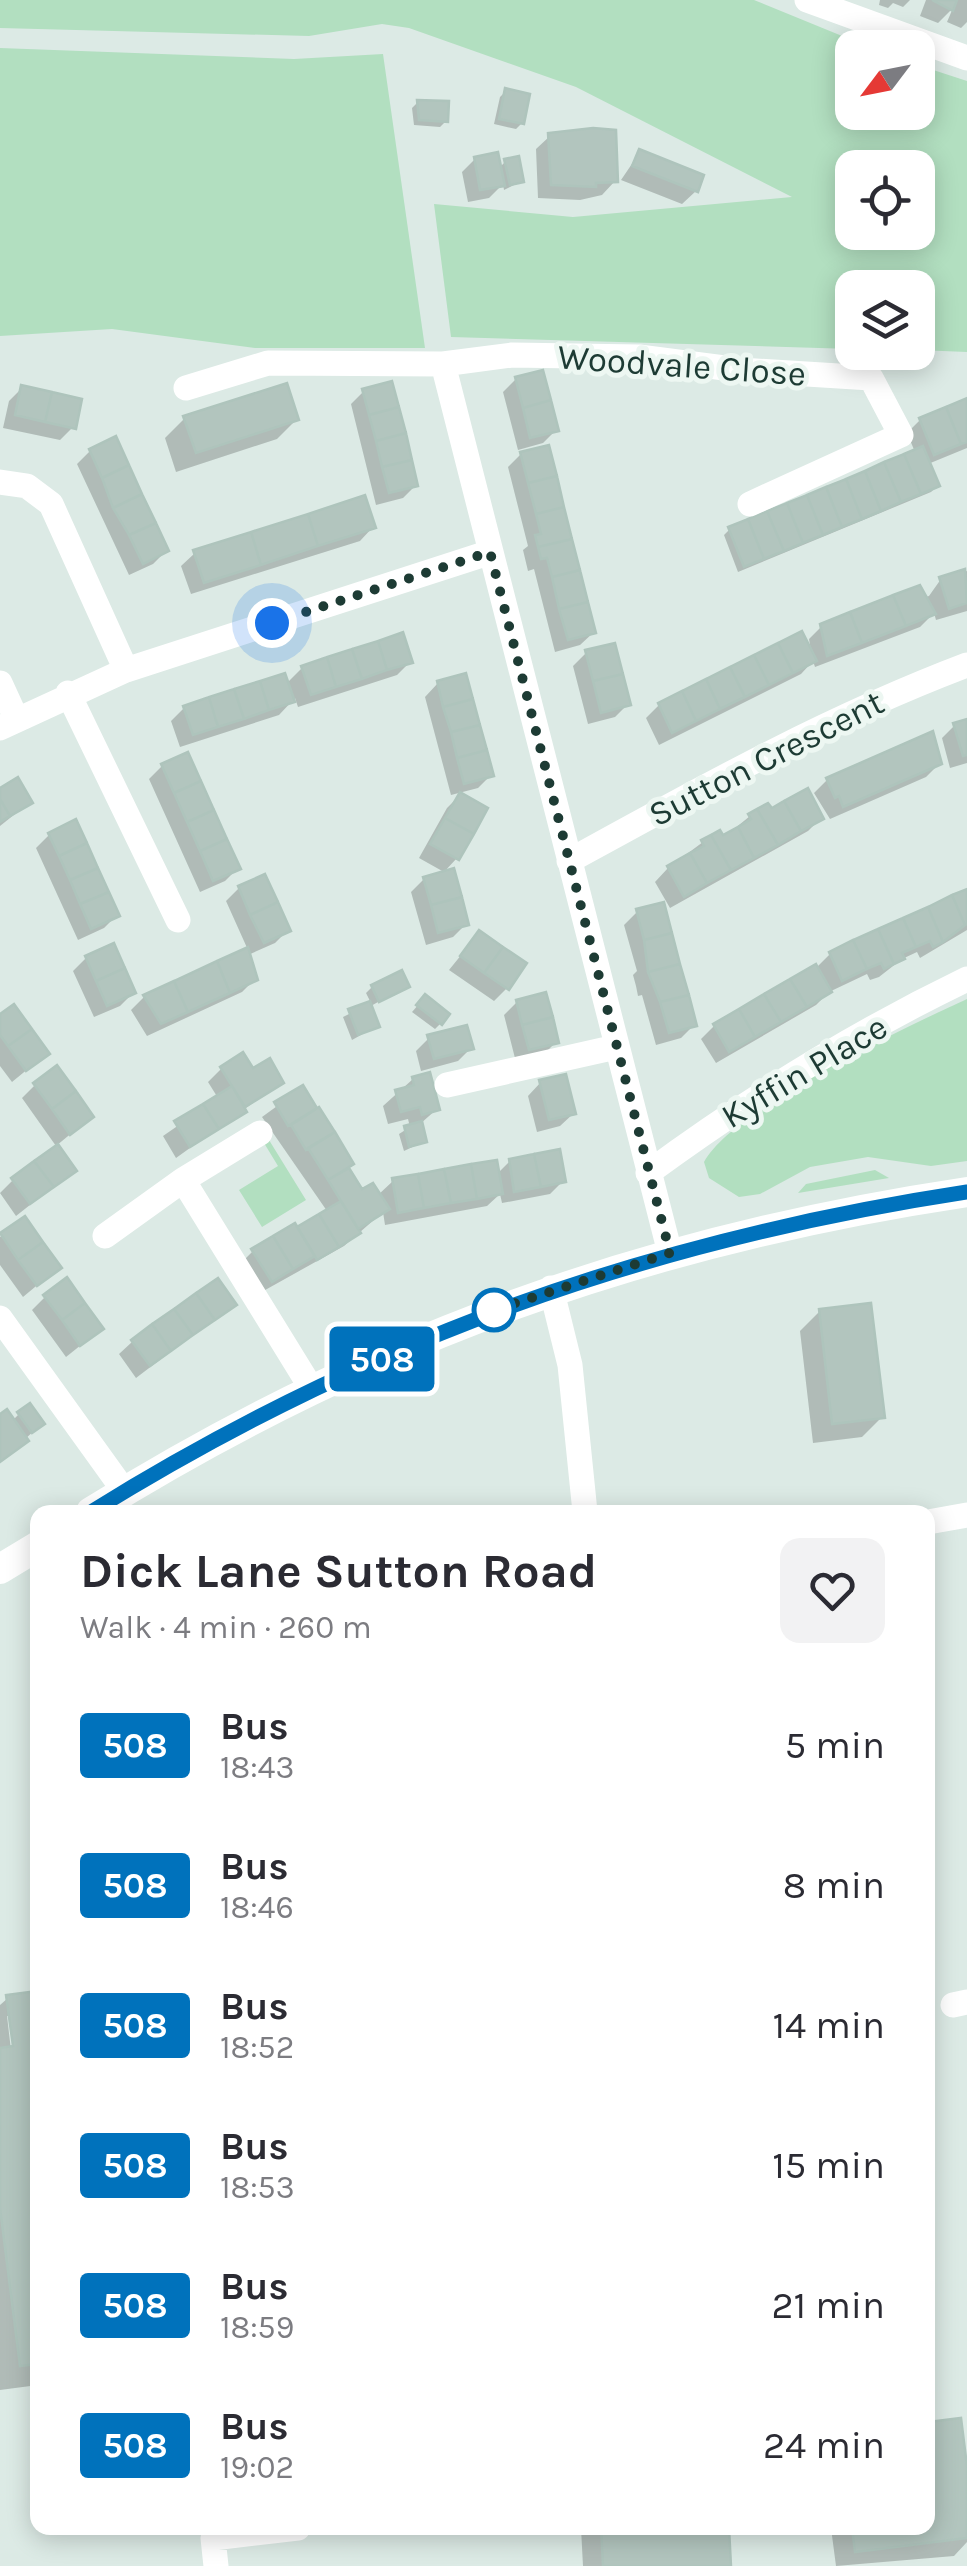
<!DOCTYPE html>
<html lang="en">
<head>
<meta charset="utf-8">
<style>
  :root { --surface:#fff; --page:#f2f2f3; --text:#2b2b33; --muted:#7c7c81 }
  body { margin:0; font-family:Karla,sans-serif; background:var(--page); color:var(--text); height:100vh; display:flex; flex-direction:column; font-size:38px; white-space:nowrap }
  * { box-sizing:border-box; margin:0 }
  p { font-size:32px; color:var(--muted) }
  .icon { flex:none; width:55px; height:55px; fill:none; stroke:currentColor; stroke-width:2; stroke-linecap:round; stroke-linejoin:round }
  .map { position:relative; flex:1; overflow:hidden }
  .sheet { position:absolute; left:30px; top:1505px; width:905px; height:1030px; display:flex; flex-direction:column; background:var(--surface); border-radius:20px; box-shadow:0 5px 25px #0003 }
  .sheet>* { flex:none }
  .badge { padding:0 20px; border-radius:8px; font-size:35px; line-height:65px }
  .needle { width:65px; rotate:238deg }
  .fabs { position:absolute; left:835px; top:30px; display:grid; gap:20px }
  .fabs a { display:grid; place-items:center; width:100px; height:100px; border-radius:20px; background:var(--surface); box-shadow:0 5px 25px #0003; font-size:50px }
  .you { position:absolute; width:50px; height:50px; margin:-25px; border:8px solid #fff; border-radius:50%; background:#1a73e8; box-shadow:0 0 0 15px #1a73e833 }
  .map>.badge { position:absolute; translate:-50% -50%; box-shadow:0 0 0 5px #fff }
  .round { display:grid; place-items:center; flex:none; width:105px; height:105px; border-radius:20px; background:var(--page) }
  .headline { display:flex; align-items:center; justify-content:space-between; height:170px; padding:0 50px }
  h1 { font-size:48px; font-weight:700; line-height:75px }
  ul { padding:0; list-style:none }
  li { display:flex; align-items:center; gap:30px; height:140px; padding:0 50px }
  li div { flex:1 }
  li b { display:block; font-size:38px }
  li em { font-style:normal }
  li .badge { min-width:110px; font-weight:700; text-align:center }
  .map>svg:first-child { display:block }
  .green { fill:#b2dfc0; fill-rule:evenodd }
  .shadow { fill:#0003; fill-rule:evenodd }
  .building { fill:#b2c5be; stroke:#aec4bc; stroke-width:2.5 }
  .lines { fill:none; stroke-linecap:round; stroke-linejoin:round }
  .minor { stroke:#fff; stroke-width:25 }
  .tertiary { stroke:#fff; stroke-width:30 }
  .line-casing { stroke:#fff; stroke-width:22 }
  .line { stroke:#0072bc; stroke-width:15 }
  .walk { stroke:#1d3b34; stroke-width:10; stroke-dasharray:0 18 }
  .stop-dot { fill:#fff; stroke:#0072bc; stroke-width:5 }
  .labels { text-anchor:middle; stroke-width:10; stroke-linejoin:round; paint-order:stroke }
  .street-label { font-size:35px; fill:#1d3b34; stroke:#edf7f2 }
</style>
</head>
<body>
<div class="map">
<svg width="967" height="2566" viewBox="0 0 967 2566">
  <rect width="100%" height="100%" fill="#dceae5"/>
  <!-- green -->
  <path class="green" d="M0,0H754L869,47L852,48V112H918V65L967,81V352L918,350V288H852V349L451,337L434,204L573,217L792,197L576,87L409,28L382,24L309,36L0,28ZM852,168H918V232H852Z
    M0,48L294,59L383,54L425,348H255L112,329L0,336Z
    M967,999V1161L931,1166L868,1157L810,1167L760,1194L739,1197L709,1178L704,1162C735,1107 906,1027 967,999Z
    M269,1140L306,1200L262,1227L239,1190L278,1166L264,1143Z
    M875,1170L889,1178L798,1193L806,1184Z"/>
  <!-- shadow -->
  <path class="shadow" d="M880,0H910L903,7L893,3L888,8L879,5Z
    M926,0H967V22L961,28L947,22L953,8L938,23L920,16Z
    M506,91L522,123L516,129L494,124L500,97Z
    M418,102L446,121L440,127L414,125L412,108Z
    M550,136L615,181L602,195L580,200L538,198L536,149Z
    M640,152L696,191L682,204L621,180Z
    M475,159L499,168L506,161L522,181L504,190L503,184L489,198L468,202L462,172Z
    M516,379L556,430L543,443L518,450L503,392Z
    M22,388L73,427L60,440L3,428L9,401Z
    M364,391L416,485L403,498L376,505L351,404Z
    M967,401V448L928,464L937,486L931,492L738,572L724,535L730,529L915,452L907,433L920,420Z
    M185,418L296,420L277,439L176,472L165,438Z
    M114,440L166,551L153,564L129,575L77,464L90,451Z
    M521,454L594,632L580,645L555,652L534,569L528,571L523,550L528,546L508,467Z
    M373,527L360,541L191,594L181,566L195,553Z
    M967,571V611L936,620L934,613L920,627L815,667L813,661L801,674L659,745L646,718L659,705L811,651L809,639L822,626L929,596L941,579Z
    M586,653L628,704L615,717L588,724L573,666Z
    M410,662L397,675L298,707L295,698L279,715L180,747L171,721L184,708L286,684L302,668Z
    M438,683L491,775L478,788L451,795L425,697Z
    M967,722V763L950,768L942,738L955,725Z
    M932,735L939,764L926,777L830,819L814,793L827,780Z
    M162,766L238,868L225,881L200,892L149,779Z
    M0,791L30,802L0,826Z
    M460,795L457,858L444,872L419,858L447,808Z
    M771,812L821,818L808,831L670,908L655,882L668,868L703,842L722,839L750,816Z
    M49,835L117,915L104,928L78,940L36,848Z
    M424,879L466,924L453,937L426,945L411,892Z
    M239,888L288,930L275,943L248,955L255,979L242,992L147,1036L131,1010L144,997L248,950L226,901Z
    M967,892V930L920,958L917,952L902,959L879,977L870,980L867,974L829,992L816,1005L716,1063L701,1039L714,1026L816,968L830,954Z
    M637,912L694,1025L681,1038L656,1045L642,995L638,996L636,986L633,975L637,971L624,925Z
    M479,933L507,988L494,1001L449,970Z
    M86,958L133,993L120,1006L94,1017L73,971Z
    M407,986L369,1007L377,1026L352,1040L343,1017L371,1003L366,993L372,987Z
    M517,1002L556,1042L543,1055L516,1062L504,1015Z
    M419,1004L441,1023L435,1029L412,1012Z
    M0,1017L46,1054L12,1082L0,1066Z
    M429,1038L471,1048L458,1061L421,1071L416,1051Z
    M221,1069L252,1072L281,1083L176,1158L163,1136L218,1098L208,1082Z
    M413,1079L437,1109L420,1124L425,1141L404,1151L399,1134L410,1127L408,1119L388,1124L383,1106Z
    M541,1082L574,1113L560,1126L537,1132L528,1096Z
    M35,1085L91,1117L56,1146L22,1098Z
    M302,1088L351,1164L346,1168L361,1193L378,1195L393,1181L497,1174L510,1161L563,1181L550,1194L502,1203L500,1194L487,1206L385,1225L383,1212L344,1246L258,1294L240,1264L253,1251L327,1211L262,1117Z
    M73,1171L16,1216L0,1193L13,1180Z
    M24,1219L59,1267L23,1297L0,1265V1237Z
    M45,1297L101,1329L66,1357L32,1310Z
    M233,1304L136,1378L119,1354L132,1342Z
    M820,1311L882,1417L862,1437L813,1443L800,1331Z
    M19,1414L36,1429L0,1462V1417L12,1421Z
    M38,1994V2385L0,2390V2005L8,1998ZM7,2016H12L17,2058L12,2059Z
    M928,2425L967,2486V2542L954,2556L836,2566L831,2528H928Z
    M581,2528H727L728,2566H583Z"/>
  <!-- building -->
  <path class="building" d="M932,0H957L953,11Z
    M505,88L530,94L524,124L499,119Z
    M417,100L449,101L448,122L419,120Z
    M593,128L616,130L618,182L596,183V187L551,185L548,133Z
    M639,149L704,175L698,192L632,166Z
    M498,152L505,186L480,190L474,157Z
    M519,156L524,182L510,185L504,159Z
    M543,370L551,400L523,408L515,377Z
    M392,381L399,407L369,415L362,389Z
    M287,383L299,420L196,453L183,416Z
    M21,385L52,392L45,422L15,415Z
    M52,392L82,399L76,429L45,422Z
    M967,398V442L961,444L946,407Z
    M551,400L559,431L530,438L523,408Z
    M399,407L406,433L376,441L369,415Z
    M946,407L961,444L934,455L919,418Z
    M406,433L412,460L382,467L376,441Z
    M116,436L129,465L102,478L89,449Z
    M549,445L557,476L528,483L520,452Z
    M923,446L940,486L921,494L904,454Z
    M904,454L921,494L901,502L884,462Z
    M412,460L418,486L389,493L382,467Z
    M884,462L901,502L881,511L865,471Z
    M129,465L142,494L113,508L102,478Z
    M865,471L881,511L862,519L846,479Z
    M557,476L564,507L536,514L528,483Z
    M846,479L862,519L842,527L826,487Z
    M826,487L842,527L823,535L807,495Z
    M142,494L156,523L129,535L113,508Z
    M365,495L376,528L318,546L308,514Z
    M807,495L823,535L803,543L787,503Z
    M787,503L803,543L784,551L767,511Z
    M564,507L572,539L538,547L535,535L541,534L536,514Z
    M767,511L784,551L764,559L748,519Z
    M308,514L318,546L261,565L251,532Z
    M748,519L764,559L744,567L728,527Z
    M156,523L169,551L143,564L129,535Z
    M251,532L261,565L204,583L193,550Z
    M572,539L580,570L552,577L547,558L541,559L538,547Z
    M965,569L967,603L949,609L939,577Z
    M580,570L588,602L559,609L552,577Z
    M920,585L936,614L906,626L893,595Z
    M893,595L906,626L862,643L850,612Z
    M588,602L596,633L568,640L559,609Z
    M850,612L862,643L827,656L820,624Z
    M802,631L817,661L793,673L778,643Z
    M403,632L413,663L387,670L378,641Z
    M378,641L387,670L362,679L352,649Z
    M615,643L623,674L593,681L585,650Z
    M778,643L793,673L769,685L754,655Z
    M352,649L362,679L336,687L327,657Z
    M754,655L769,685L745,697L730,667Z
    M327,657L336,687L311,695L301,666Z
    M730,667L745,697L720,709L706,679Z
    M285,673L295,702L269,710L260,681Z
    M466,673L473,699L443,707L437,681Z
    M623,674L631,705L601,713L593,681Z
    M706,679L720,709L696,721L682,691Z
    M260,681L269,710L244,719L234,689Z
    M234,689L244,719L218,727L209,697Z
    M682,691L696,721L672,733L658,703Z
    M209,697L218,727L193,735L183,706Z
    M473,699L480,725L451,732L443,707Z
    M967,719V755L963,756L953,723Z
    M480,725L487,750L457,758L451,732Z
    M933,731L942,764L843,807L839,796L835,798L826,778Z
    M487,750L494,776L464,784L457,758Z
    M188,752L201,781L174,793L161,764Z
    M18,777L33,803L10,816L0,799V788Z
    M201,781L214,810L187,822L174,793Z
    M808,788L824,819L801,831L784,801Z
    M460,792L488,808L474,834L445,818Z
    M0,799L10,816L0,822Z
    M784,801L801,831L778,845L757,809L768,803L772,808Z
    M757,809L778,845L754,858L738,827L751,819L748,814Z
    M214,810L227,839L200,851L187,822Z
    M445,818L474,834L459,860L430,844Z
    M76,819L87,843L59,856L48,833Z
    M738,827L754,858L731,870L711,835L720,830L723,835Z
    M711,835L731,870L707,883L690,853L704,846L701,840Z
    M227,839L241,869L213,881L200,851Z
    M87,843L98,868L70,880L59,856Z
    M690,853L707,883L684,897L667,866Z
    M98,868L109,892L80,904L70,880Z
    M454,868L462,897L431,905L423,877Z
    M265,874L278,902L250,915L238,886Z
    M967,889V924L965,925L952,895Z
    M109,892L120,916L91,929L80,904Z
    M952,895L965,925L943,942L928,907Z
    M462,897L469,925L438,933L431,905Z
    M278,902L291,931L264,943L250,915Z
    M664,902L672,933L644,940L636,909Z
    M928,907L943,942L933,947L930,941L916,947L903,918Z
    M903,918L916,947L902,953L905,959L894,964L878,929Z
    M878,929L894,964L884,969L881,963L867,969L853,940Z
    M479,930L503,947L484,973L460,956Z
    M672,933L680,964L648,972L644,940Z
    M853,940L867,969L842,981L829,952Z
    M114,943L125,968L96,981L85,956Z
    M248,947L258,980L230,993L217,961Z
    M503,947L527,963L509,990L484,973Z
    M217,961L230,993L188,1012L174,981Z
    M680,964L689,995L660,1002L648,972Z
    M816,964L832,992L807,1007L790,979Z
    M125,968L136,993L107,1006L96,981Z
    M402,970L410,987L379,1002L371,985Z
    M790,979L807,1007L781,1022L764,994Z
    M174,981L188,1012L161,1024L143,995Z
    M546,992L553,1017L522,1025L516,1000Z
    M425,994L450,1014L442,1025L416,1005Z
    M764,994L781,1022L755,1037L739,1009Z
    M689,995L697,1026L669,1033L660,1002Z
    M370,1001L380,1027L358,1035L348,1009Z
    M14,1004L32,1029L8,1046L0,1035V1014Z
    M739,1009L755,1037L729,1052L713,1024Z
    M553,1017L559,1043L529,1050L522,1025Z
    M467,1025L474,1049L434,1059L427,1035Z
    M32,1029L50,1054L26,1071L8,1046Z
    M243,1052L253,1068L270,1058L284,1083L245,1107L220,1067Z
    M57,1065L76,1091L52,1109L33,1083Z
    M430,1072L440,1110L422,1115L420,1107L401,1112L395,1090L414,1085L412,1077Z
    M566,1074L576,1114L549,1120L539,1080Z
    M303,1085L317,1108L288,1126L274,1102Z
    M232,1086L247,1112L219,1129L203,1104Z
    M76,1091L94,1117L70,1135L52,1109Z
    M203,1104L219,1129L190,1147L174,1121Z
    M319,1107L335,1132L306,1150L291,1125Z
    M422,1121L427,1142L409,1147L404,1126Z
    M335,1132L354,1164L328,1180L308,1148Z
    M58,1144L77,1171L54,1187L34,1161Z
    M560,1149L566,1182L541,1187L534,1154Z
    M534,1154L541,1187L514,1192L509,1159Z
    M497,1160L503,1194L477,1199L471,1164Z
    M34,1161L54,1187L30,1204L11,1178Z
    M471,1164L477,1199L451,1203L444,1169Z
    M349,1168L362,1189L373,1183L390,1209L358,1229L328,1180Z
    M444,1169L451,1203L424,1208L418,1174Z
    M418,1174L424,1208L398,1213L392,1178Z
    M341,1201L361,1233L339,1247L319,1214Z
    M319,1214L339,1247L317,1260L297,1227Z
    M25,1216L43,1242L18,1260L0,1233Z
    M295,1223L315,1256L293,1269L273,1236Z
    M273,1236L293,1269L272,1282L251,1249Z
    M43,1242L62,1268L37,1286L18,1260Z
    M67,1277L85,1303L62,1320L43,1295Z
    M218,1278L237,1305L215,1320L196,1293Z
    M196,1293L215,1320L193,1335L174,1309Z
    M85,1303L104,1329L80,1346L62,1320Z
    M871,1303L885,1418L832,1424L819,1309Z
    M174,1309L193,1335L171,1351L152,1324Z
    M152,1324L171,1351L150,1366L131,1340Z
    M30,1403L45,1424L32,1433L17,1412Z
    M7,1409L29,1441L0,1462V1414Z
    M38,1991V2364L20,2366L0,2208V2048L13,2046L6,1995Z
    M961,2418L967,2466V2538L855,2552L852,2528H928V2467L933,2466L928,2422Z
    M601,2528H729L731,2566H603Z"/>
  <g class="lines">
    <!-- minor -->
    <path class="minor" d="M807,0L967,58
      M443,364L670,1253
      M186,388L268,363L443,364L512,355L639,357L740,370L871,378L901,435L750,504
      M0,482L27,486L51,504L126,670
      M0,683L16,718
      M68,693L178,920
      M0,728L126,670L491,552
      M569,861C700,789 827,718 967,665
      M447,1085L616,1047
      M648,1173C750,1098 853,1034 967,979
      M183,1180L260,1133
      M105,1236L183,1180L313,1391
      M551,1288L570,1365L585,1512
      M0,1318L125,1492
      M928,1522L967,1515
      M953,2005L967,2002
      M216,2566L213,2538L298,2528"/>
    <!-- tertiary -->
    <path class="tertiary" d="M91,1512C367,1340 646,1240 967,1192
      M0,1569L38,1546"/>
  </g>
  <g class="lines">
    <!-- line casing -->
    <g class="line-casing">
      <path id="line" d="M91,1512C368,1340 645,1241 967,1192"/>
    </g>
    <!-- line -->
    <use href="#line" class="line"/>
    <!-- walk -->
    <path class="walk" d="M272,623L490,552L670,1253L485,1313L494,1310"/>
  </g>
  <!-- markers -->
  <circle class="stop-dot" cx="494" cy="1310" r="20"/>
  <g class="labels">
    <!-- street labels -->
    <g class="street-label">
      <text transform="translate(682 365) rotate(4)" y="12">Woodvale Close</text>
      <text transform="translate(766 758) rotate(-27)" y="12">Sutton Crescent</text>
      <text transform="translate(804 1071) rotate(-31)" y="12">Kyffin Place</text>
    </g>
  </g>
</svg>
<div class="fabs">
<a><svg class="needle" viewBox="-14 -14 28 28"><path d="M0-13l5 13h-10z" fill="#e53935"/><path d="M0 13l5-13h-10z" fill="#7c7c81"/></svg></a>
<a><svg class="icon" aria-label="locate" viewBox="0 0 24 24"><circle cx="12" cy="12" r="6"/><path d="M12 2v4M12 18v4M2 12h4M18 12h4"/></svg></a>
<a><svg class="icon" aria-label="layers" viewBox="0 0 24 24"><path d="M12 4l9 5-9 5-9-5zM3 14l9 5 9-5"/></svg></a>
</div>
<div class="you" style="left:272px;top:623px"></div>
<b class="badge" style="left:382px;top:1359px;background:#0072bc;color:#fff">508</b>
<section class="sheet">
<div class="headline"><div><h1>Dick Lane Sutton Road</h1><p>Walk · 4 min · 260 m</p></div><a class="round"><svg class="icon" aria-label="heart" viewBox="0 0 24 24"><path d="M12 20l-8-8c-3-5 5-10 8-4 3-6 11-1 8 4z"/></svg></a></div>
<ul>
<li><span class="badge" style="background:#0072bc;color:#fff">508</span><div><b>Bus</b><p>18:43</p></div><em>5 min</em></li>
<li><span class="badge" style="background:#0072bc;color:#fff">508</span><div><b>Bus</b><p>18:46</p></div><em>8 min</em></li>
<li><span class="badge" style="background:#0072bc;color:#fff">508</span><div><b>Bus</b><p>18:52</p></div><em>14 min</em></li>
<li><span class="badge" style="background:#0072bc;color:#fff">508</span><div><b>Bus</b><p>18:53</p></div><em>15 min</em></li>
<li><span class="badge" style="background:#0072bc;color:#fff">508</span><div><b>Bus</b><p>18:59</p></div><em>21 min</em></li>
<li><span class="badge" style="background:#0072bc;color:#fff">508</span><div><b>Bus</b><p>19:02</p></div><em>24 min</em></li>
</ul>
</section>
</div>
</body>
</html>
